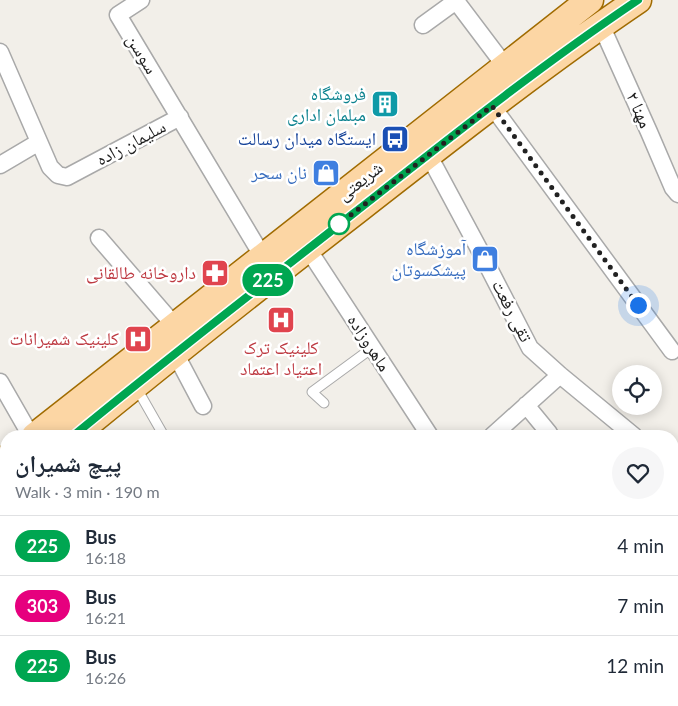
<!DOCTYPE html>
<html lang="en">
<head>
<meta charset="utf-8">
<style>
  :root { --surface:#fff; --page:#f6f6f7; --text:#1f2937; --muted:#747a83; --line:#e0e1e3 }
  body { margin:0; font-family:Lato,"Noto Naskh Arabic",sans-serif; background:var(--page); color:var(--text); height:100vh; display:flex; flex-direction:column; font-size:19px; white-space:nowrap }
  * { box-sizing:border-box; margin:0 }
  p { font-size:16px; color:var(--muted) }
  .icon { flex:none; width:28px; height:28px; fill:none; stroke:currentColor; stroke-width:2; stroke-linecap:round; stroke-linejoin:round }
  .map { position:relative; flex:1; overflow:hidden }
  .details { position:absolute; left:0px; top:430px; width:679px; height:276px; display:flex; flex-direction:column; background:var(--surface); border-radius:20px 20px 0 0; box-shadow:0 2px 12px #0003 }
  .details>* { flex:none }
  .badge { padding:0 10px; border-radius:16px; font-size:18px; line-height:32px }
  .fabs { position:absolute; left:612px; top:365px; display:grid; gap:10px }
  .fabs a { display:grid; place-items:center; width:50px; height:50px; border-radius:50%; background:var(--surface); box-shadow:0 2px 12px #0003; font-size:25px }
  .you { position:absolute; width:25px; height:25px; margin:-12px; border:4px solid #fff; border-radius:50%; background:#1a73e8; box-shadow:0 0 0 8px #1a73e833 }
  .map>.badge { position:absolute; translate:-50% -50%; box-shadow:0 0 0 2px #fff }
  .round { display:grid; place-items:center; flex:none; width:52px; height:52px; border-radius:26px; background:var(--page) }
  .overview { display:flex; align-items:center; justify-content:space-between; height:85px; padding:0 15px }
  h1 { font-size:24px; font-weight:700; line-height:38px }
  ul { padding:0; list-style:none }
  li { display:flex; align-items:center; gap:15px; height:60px; padding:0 15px; border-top:1px solid var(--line) }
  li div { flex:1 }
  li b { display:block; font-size:19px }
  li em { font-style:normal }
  li .badge { min-width:55px; font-weight:700; text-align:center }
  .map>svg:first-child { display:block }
  .education { fill:#ffffe5 }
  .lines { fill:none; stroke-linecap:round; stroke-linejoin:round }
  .lane-casing { stroke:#a9a9a9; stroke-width:11 }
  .street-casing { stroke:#a9a9a9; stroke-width:19 }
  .secondary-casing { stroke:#707d05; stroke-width:26 }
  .primary-casing { stroke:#a06b00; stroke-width:29 }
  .lane { stroke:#fff; stroke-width:9 }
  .street { stroke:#fff; stroke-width:16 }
  .secondary { stroke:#f7fabf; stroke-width:24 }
  .primary { stroke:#fcd6a4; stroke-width:26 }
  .line-casing { stroke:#fff; stroke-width:11 }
  .line { stroke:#00a651; stroke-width:8 }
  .walk { stroke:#222; stroke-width:5; stroke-dasharray:0 9 }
  .stop-dot { fill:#fff; stroke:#00a651; stroke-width:2.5 }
  .labels { text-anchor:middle; stroke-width:5; stroke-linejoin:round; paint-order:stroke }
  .street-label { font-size:18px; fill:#222; stroke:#fff }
  .culture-label { font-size:18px; fill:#0d838f; stroke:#fff; text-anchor:end }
  .transit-label { font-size:18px; fill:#164399; stroke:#fff; text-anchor:end }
  .shop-label { font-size:18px; fill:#366cbe; stroke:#fff; text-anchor:end }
  .health-label { font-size:18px; fill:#be3a42; stroke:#fff; text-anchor:end }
</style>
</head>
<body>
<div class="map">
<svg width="678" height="706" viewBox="0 0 678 706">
  <rect width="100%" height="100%" fill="#f2efe9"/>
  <!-- education -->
  <path class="education" d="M5,635L6,638V668L0,671V638Z"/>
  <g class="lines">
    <!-- lane casing -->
    <g class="lane-casing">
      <path id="lane" d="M136,387L164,436
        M324,403L312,392L372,348"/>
    </g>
    <!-- street casing -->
    <g class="street-casing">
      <path id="street" d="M141,0L118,15L263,257
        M423,25L456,1L505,66
        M601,25L649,132L673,188L678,194
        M0,52L50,167L58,175L67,177L180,117
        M492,106L672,351
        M428,154L479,249L530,348L560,375L634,436
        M0,165L39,142
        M99,238L175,326
        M308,249L430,436
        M175,353L203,406
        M0,382L31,436
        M526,405L549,433
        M492,436L560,375
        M672,492L678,502
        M364,700L370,706
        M567,700L569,706"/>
    </g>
    <!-- secondary casing -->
    <g class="secondary-casing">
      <path id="secondary" d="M0,591L6,603
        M39,700V706"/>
    </g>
    <!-- primary casing -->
    <g class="primary-casing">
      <path id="primary" d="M35,436L590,0
        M73,436C167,359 263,283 360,208C451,137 542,65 638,0
        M0,464L6,459
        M0,494L6,489"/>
    </g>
    <!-- lane -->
    <use href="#lane" class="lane"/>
    <!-- street -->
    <use href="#street" class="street"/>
    <!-- secondary -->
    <use href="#secondary" class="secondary"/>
    <!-- primary -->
    <use href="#primary" class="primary"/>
  </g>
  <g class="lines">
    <!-- line casing -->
    <g class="line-casing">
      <path id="line" d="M73,436C165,360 260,287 354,213C447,140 540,66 638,0"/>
    </g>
    <!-- line -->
    <use href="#line" class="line"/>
    <!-- walk -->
    <path class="walk" d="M339,224L338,225L492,106L638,305"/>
  </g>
  <!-- icons -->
  <defs>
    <g id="building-square" transform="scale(1.4375)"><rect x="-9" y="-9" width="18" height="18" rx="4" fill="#0f9aa8" stroke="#fff"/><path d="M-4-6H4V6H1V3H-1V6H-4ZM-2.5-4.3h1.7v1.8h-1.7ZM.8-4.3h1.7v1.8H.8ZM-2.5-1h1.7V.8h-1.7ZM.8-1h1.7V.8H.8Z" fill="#fff"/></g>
    <g id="bus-square" transform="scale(1.4375)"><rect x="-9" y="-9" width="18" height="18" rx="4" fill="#1a4fb4" stroke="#fff"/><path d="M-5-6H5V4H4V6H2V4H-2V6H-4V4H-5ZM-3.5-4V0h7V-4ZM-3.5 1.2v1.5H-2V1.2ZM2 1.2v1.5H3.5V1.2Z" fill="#fff"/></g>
    <g id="shop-square" transform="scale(1.4375)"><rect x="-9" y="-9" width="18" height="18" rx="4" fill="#3f7fe0" stroke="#fff"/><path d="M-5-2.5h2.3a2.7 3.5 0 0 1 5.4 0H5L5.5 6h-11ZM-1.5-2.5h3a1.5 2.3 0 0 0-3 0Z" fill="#fff"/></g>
    <g id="pharmacy-square" transform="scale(1.4375)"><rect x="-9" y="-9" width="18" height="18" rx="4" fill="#e0444e" stroke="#fff"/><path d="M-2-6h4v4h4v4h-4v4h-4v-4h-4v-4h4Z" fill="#fff"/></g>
    <g id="hospital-square" transform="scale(1.4375)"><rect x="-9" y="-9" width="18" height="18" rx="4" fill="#e0444e" stroke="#fff"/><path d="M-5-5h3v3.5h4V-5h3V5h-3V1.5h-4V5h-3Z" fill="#fff"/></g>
  </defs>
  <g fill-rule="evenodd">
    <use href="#building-square" x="385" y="104"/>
    <use href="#bus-square" x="395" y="139"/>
    <use href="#shop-square" x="326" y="173"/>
    <use href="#shop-square" x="485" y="259"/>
    <use href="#pharmacy-square" x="215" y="273"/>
    <use href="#hospital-square" x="281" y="320"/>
    <use href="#hospital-square" x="138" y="339"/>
  </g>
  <!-- markers -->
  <circle class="stop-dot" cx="339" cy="224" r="10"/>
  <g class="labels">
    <!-- street labels -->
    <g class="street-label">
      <text transform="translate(142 54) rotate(59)" y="6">سوسن</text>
      <text transform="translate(639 110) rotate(66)" y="6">مهنا ۲</text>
      <text transform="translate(131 143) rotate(-28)" y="6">سلیمان زاده</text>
      <text transform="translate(360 181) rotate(-38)" y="6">شریعتی</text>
      <text transform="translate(512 311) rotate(63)" y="6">تقی رفعت</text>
      <text transform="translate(369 343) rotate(57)" y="6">ماهروزاده</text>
    </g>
    <!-- culture labels -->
    <g class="culture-label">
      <text x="366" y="100">فروشگاه<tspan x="366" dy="21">مبلمان اداری</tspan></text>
    </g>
    <!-- transit labels -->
    <g class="transit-label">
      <text x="376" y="145">ایستگاه میدان رسالت</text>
    </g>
    <!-- shop labels -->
    <g class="shop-label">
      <text x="307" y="179">نان سحر</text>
      <text x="466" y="255">آموزشگاه<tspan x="466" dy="21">پیشکسوتان</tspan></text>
    </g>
    <!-- health labels -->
    <g class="health-label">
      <text x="196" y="279">داروخانه طالقانی</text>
      <text x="119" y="345">کلینیک شمیرانات</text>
      <text x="281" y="354" text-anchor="middle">کلینیک ترک<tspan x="281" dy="21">اعتیاد اعتماد</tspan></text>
    </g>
  </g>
</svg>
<div class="fabs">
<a><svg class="icon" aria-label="locate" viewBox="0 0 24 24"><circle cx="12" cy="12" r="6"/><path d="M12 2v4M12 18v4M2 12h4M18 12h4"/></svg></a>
</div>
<div class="you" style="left:638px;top:305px"></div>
<b class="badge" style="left:268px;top:280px;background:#00a651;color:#fff">225</b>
<section class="details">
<div class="overview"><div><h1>پیچ شمیران</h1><p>Walk · 3 min · 190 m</p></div><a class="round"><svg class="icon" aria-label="heart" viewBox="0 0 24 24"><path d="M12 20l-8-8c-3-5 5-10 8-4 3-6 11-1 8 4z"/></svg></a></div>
<ul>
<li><span class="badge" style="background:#00a651;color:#fff">225</span><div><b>Bus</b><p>16:18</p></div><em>4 min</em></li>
<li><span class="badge" style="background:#e6007e;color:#fff">303</span><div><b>Bus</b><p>16:21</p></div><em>7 min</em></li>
<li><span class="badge" style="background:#00a651;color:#fff">225</span><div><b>Bus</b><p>16:26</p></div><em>12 min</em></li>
</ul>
</section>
</div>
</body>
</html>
